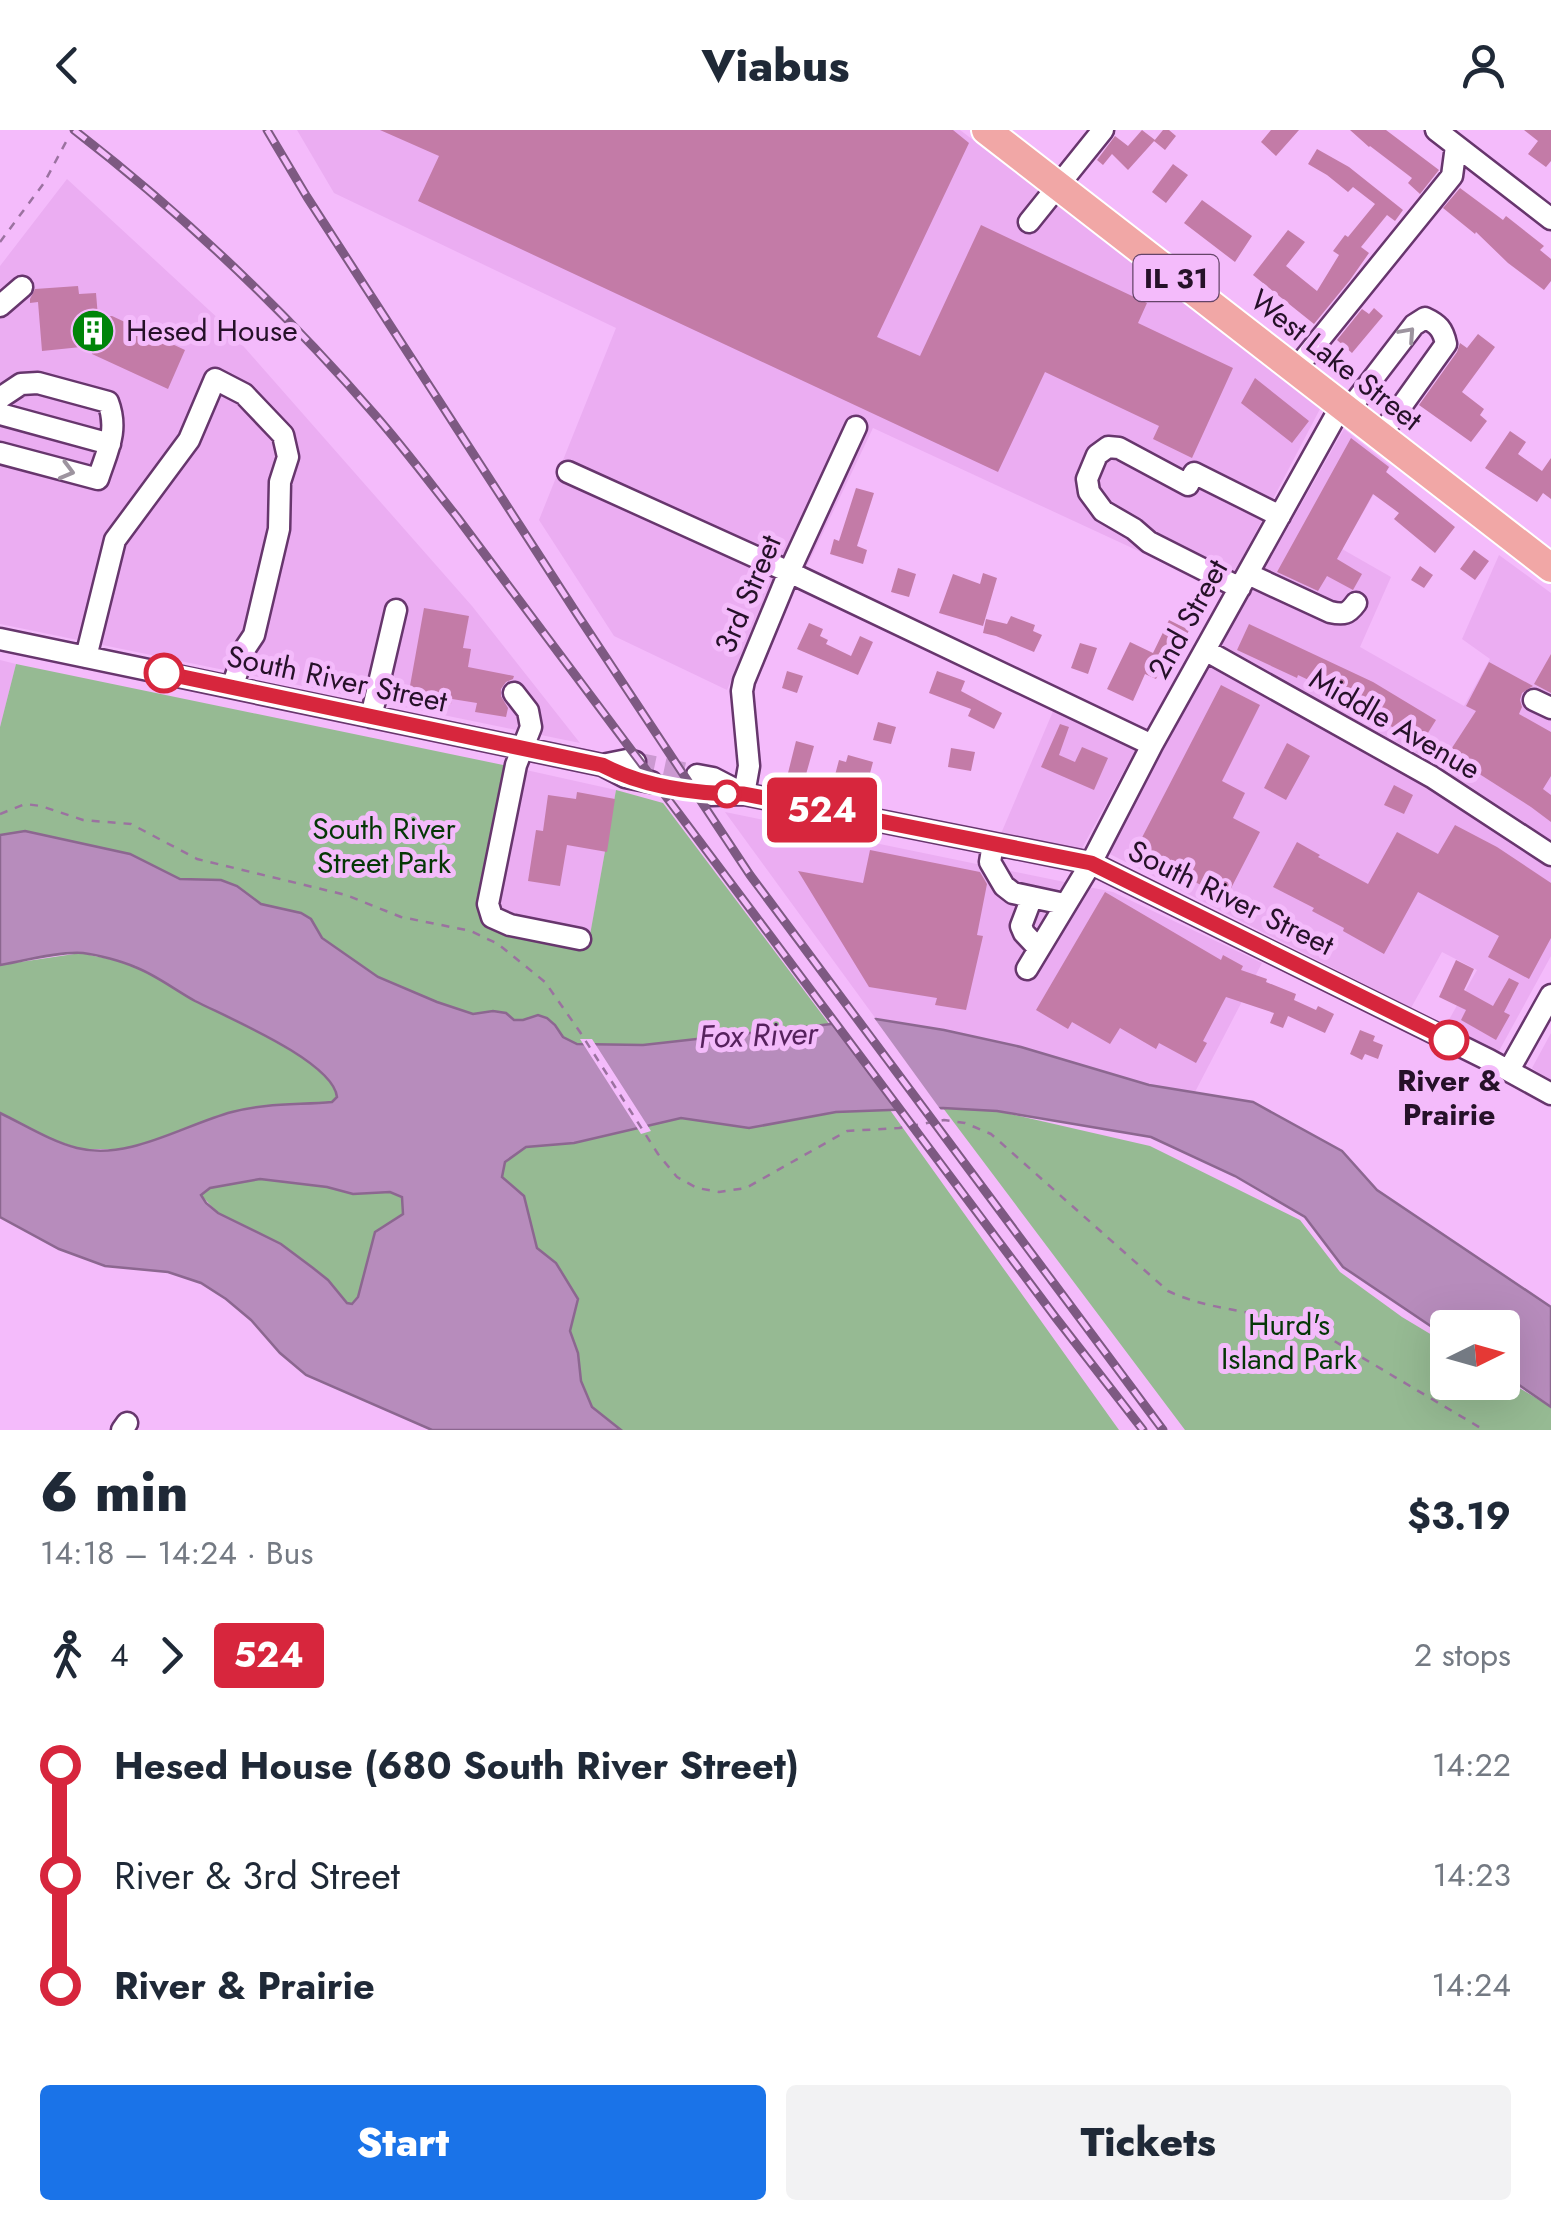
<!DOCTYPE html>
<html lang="en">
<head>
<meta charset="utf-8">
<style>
  :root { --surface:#fff; --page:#f2f2f3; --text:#1f2937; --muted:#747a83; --accent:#1a73e8 }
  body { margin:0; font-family:Jost,sans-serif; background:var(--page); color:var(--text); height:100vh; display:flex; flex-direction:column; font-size:38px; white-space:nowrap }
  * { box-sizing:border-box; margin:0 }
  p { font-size:32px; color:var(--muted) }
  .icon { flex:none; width:55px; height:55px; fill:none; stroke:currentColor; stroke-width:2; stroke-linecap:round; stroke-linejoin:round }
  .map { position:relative; height:1300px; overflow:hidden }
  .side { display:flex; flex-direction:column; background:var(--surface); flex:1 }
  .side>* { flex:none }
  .badge { padding:0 20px; border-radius:8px; font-size:35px; line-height:65px }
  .needle { width:65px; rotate:85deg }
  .tools { position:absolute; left:1430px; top:1180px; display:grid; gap:20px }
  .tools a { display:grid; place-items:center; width:90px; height:90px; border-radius:10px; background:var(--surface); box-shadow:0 10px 40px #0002; font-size:50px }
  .map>.badge { position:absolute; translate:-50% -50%; box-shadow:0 0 0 5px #fff }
  .legs { display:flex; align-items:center; gap:15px; height:110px; padding:0 40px; font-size:32px }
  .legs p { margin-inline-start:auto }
  .summary { display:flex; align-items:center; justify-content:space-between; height:170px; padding:0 40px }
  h1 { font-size:55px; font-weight:800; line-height:75px }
  .primary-button { display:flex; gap:20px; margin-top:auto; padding:20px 40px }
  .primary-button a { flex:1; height:115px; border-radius:10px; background:var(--accent); color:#fff; font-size:40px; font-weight:800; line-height:115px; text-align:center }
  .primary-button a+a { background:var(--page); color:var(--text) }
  ul { padding:0 40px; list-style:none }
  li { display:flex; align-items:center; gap:35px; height:110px; font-size:38px }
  li i { display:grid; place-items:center; width:15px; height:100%; margin:0 12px; background:currentColor }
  li i::after { content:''; width:25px; height:25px; margin:-12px; border:8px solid; border-radius:50%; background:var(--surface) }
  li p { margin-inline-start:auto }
  li:first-child i { background:linear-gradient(#0000 50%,currentColor 0) }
  li:last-child i { background:linear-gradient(currentColor 50%,#0000 0) }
  header { display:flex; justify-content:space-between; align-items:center; height:130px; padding:0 40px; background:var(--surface); font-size:45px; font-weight:800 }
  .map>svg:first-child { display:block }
  .built { fill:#ebadf2 }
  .green { fill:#96ba93 }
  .water { fill:#b78cbc; stroke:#8c6790; stroke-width:2.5; fill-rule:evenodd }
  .pier { fill:#f4bbfb }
  .building { fill:#c37ba7 }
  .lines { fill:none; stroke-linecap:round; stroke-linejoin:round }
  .minor-tunnel { stroke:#cb99d1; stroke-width:20; stroke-dasharray:20 10; stroke-linecap:butt }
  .minor-casing { stroke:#67366d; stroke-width:25 }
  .major-casing { stroke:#fff; stroke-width:32 }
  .path { stroke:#9b72a0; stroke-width:2.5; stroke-dasharray:8 8; stroke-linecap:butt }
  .minor { stroke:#fff; stroke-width:20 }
  .major { stroke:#f1a7a6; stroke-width:28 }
  .rail-casing { stroke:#7d5982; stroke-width:9 }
  .rail { stroke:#f4bbfb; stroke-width:5; stroke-dasharray:15; stroke-linecap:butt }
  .oneway { stroke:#9d949f }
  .line-1-casing { stroke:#fff; stroke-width:22 }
  .line-1 { stroke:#d7263d; stroke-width:15 }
  .stop-1-dot { fill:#fff; stroke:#d7263d; stroke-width:5 }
  .labels { text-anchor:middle; stroke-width:10; stroke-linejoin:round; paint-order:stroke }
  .shield { fill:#f4bbfb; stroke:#644468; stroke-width:2.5 }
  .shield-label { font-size:28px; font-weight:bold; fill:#261129 }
  .poi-label { font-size:30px; fill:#261129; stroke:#f4bbfb; text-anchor:start }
  .street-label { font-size:30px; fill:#261129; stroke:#f4bbfb }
  .park-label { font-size:30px; fill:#053706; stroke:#f4bbfb }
  .stop-label { font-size:30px; font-weight:bold; fill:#261129; stroke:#f4bbfb }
  .water-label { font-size:32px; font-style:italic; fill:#56215d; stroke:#f4bbfb }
</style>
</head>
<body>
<header><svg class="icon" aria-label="back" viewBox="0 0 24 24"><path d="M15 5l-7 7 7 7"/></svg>Viabus<svg class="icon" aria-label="person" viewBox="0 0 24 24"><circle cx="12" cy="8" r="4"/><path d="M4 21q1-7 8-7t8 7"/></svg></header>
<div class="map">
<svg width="1551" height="1300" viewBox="0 0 1551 1300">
  <rect width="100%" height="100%" fill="#f4bbfb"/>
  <!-- built -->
  <path class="built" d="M297,0H960L1260,227L1321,277L1225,461L873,298L807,436L784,425L727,560L614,506L539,390L616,198L334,63Z
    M67,49L222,192L472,476L580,613L0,494V136Z
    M1344,299L1390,336L1342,419L1391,447L1360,517L1464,576L1490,529L1462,509L1499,425L1551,463V710L1431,631L1220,517Z
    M0,530L16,534L0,597Z
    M1211,532L1426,655L1551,738V826L1499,921L1446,895L1477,840L1442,822L1411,878L1108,723Z
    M1054,579L1136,619L1081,720L1000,706Z
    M508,636L616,660L588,817L493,799L486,792Z
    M725,682L1113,762L1262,833L1195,962L1149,955L1021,917L944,900L876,889Z
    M1551,903V952L1532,938Z"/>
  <!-- green -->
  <path class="green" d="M16,534L508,636L486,792L494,799L588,816L616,660L663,673L830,895L643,915L577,914L563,907L555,895L538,885L523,890H514L506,883L493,881L473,884L437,872L378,847L322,808L311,789L301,783L261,774L237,756L221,750L180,749L130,724L26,701L0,705V597Z
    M81,823C98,827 117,830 134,836C155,844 174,859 194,870C226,887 333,931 337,968L332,972L232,982L128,1019H81L52,1009L0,983V835Z
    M943,978L997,981L1150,1016L1300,1090L1340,1142L1402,1187L1447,1214L1448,1252H1502L1503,1248L1551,1277V1300H1185Z
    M890,980L1119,1300H621L592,1277L581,1251L578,1223L570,1201L556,1133L537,1118L524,1066L502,1047L505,1032L526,1017L574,1013L681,988L749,998L836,982Z
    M260,1049L327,1057L353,1064L390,1062L402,1067L404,1084L375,1102L358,1167L353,1174L347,1173L328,1150L313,1138L281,1114L218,1083L201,1065L210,1058Z"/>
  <!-- water -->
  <path class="water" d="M25,701L130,724L180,749L221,750L237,756L261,774L301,783L311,789L322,808L378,847L437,872L473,884L493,881L506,883L514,890H523L538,885L547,888L555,895L563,907L577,914L643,915L876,889L944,900L1021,917L1149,955L1253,972L1342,1021L1377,1060L1551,1177V1277L1503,1244L1502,1198H1448L1447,1207L1343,1137L1305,1087L1235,1046L1151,1007L997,981L943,978L836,982L749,998L681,988L574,1013L526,1017L505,1032L502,1047L524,1066L537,1118L556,1133L578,1169L570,1201L578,1223L581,1251L592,1277L621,1300H432L306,1245L280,1223L251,1190L226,1169L201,1153L168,1142L105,1136L59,1119L0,1087V983C25,995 50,1011 77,1018C129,1031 183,995 232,982C265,973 298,975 332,972L337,967C333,931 226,887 195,871C175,860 156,845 135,837C121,831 99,825 83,823C62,821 22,831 0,835V705ZM260,1049L327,1057L353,1064L390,1062L402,1067L403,1084L375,1102L358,1167L352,1174L347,1173L328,1150L313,1138L281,1114L218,1083L206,1073L201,1065L210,1058Z"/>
  <!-- pier -->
  <path class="pier" d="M872,885L943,983L904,984L832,889Z
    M580,909H592L651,1001L641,1004Z"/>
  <!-- building -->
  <path class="building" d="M380,0H953L969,13L877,207L920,226L981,95L1147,173L1138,193L1233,238L1192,328L1153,309L1159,296L1045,242L998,342L418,71L439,26Z
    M1142,0L1155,10L1128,40L1112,24L1103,35L1097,30L1115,6L1128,16Z
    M1163,0H1169L1176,6L1165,20L1154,11Z
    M1271,0H1299L1276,26L1261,12Z
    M1350,0H1386L1439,40L1420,64L1408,53L1412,48L1370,16L1369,17Z
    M1524,0H1551V31L1546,37L1528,24L1538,11Z
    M1317,19L1349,37L1403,80L1395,91L1387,85L1361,117L1369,123L1350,150L1314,194L1253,145L1288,100L1305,112L1286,136L1317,161L1339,125L1333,121L1345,105L1348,107L1375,74L1353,57L1348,62L1327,45L1308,34Z
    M1173,34L1188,45L1166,73L1152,62Z
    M1460,58L1503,90L1506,86L1544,116L1540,120L1551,129V151L1544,160L1508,133L1476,102L1475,104L1443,78Z
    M1202,70L1252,106L1235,132L1184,93Z
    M78,156L79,164L96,163L98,187L112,186L185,220L168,259L92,224L91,216L42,221L38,172L30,173V169L35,159Z
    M1374,178L1383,186L1352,223L1337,210L1362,179L1369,184Z
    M1478,204L1495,217L1462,262L1484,279L1480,285L1487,291L1471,312L1419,275L1457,222L1460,213L1467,218Z
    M1255,248L1309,291L1292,313L1241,273Z
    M1510,301L1526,312L1518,324L1542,341L1551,328V369L1543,363L1537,372L1485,338Z
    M1351,308L1389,337L1386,342L1455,397L1435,423L1394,389L1399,383L1373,364L1337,429L1362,444L1353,460L1327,446L1318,461L1277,442Z
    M856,358L874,363L857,416L867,420L863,434L830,424L834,409L839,411Z
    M1474,420L1489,431L1475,450L1460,439Z
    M1420,436L1433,445L1424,458L1411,450Z
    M898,438L916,444L909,467L891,462Z
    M983,443L997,448L983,496L939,483L953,444L980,454Z
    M424,478L469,486L463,518L471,519L468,537L514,546L513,549L506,552L501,559V566L508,578L506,587L475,582L477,573L452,569L451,574L408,567Z
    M1011,486L1035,495L1033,501L1042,505L1034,522L996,506L983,503L986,489L1007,494Z
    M1169,490L1189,500L1182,516L1173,512L1156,549L1145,544L1133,571L1107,559L1130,512L1153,523Z
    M809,493L823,499L820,506L828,510L826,514L851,526L860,506L873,512L858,545L797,519Z
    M1249,494L1373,552L1436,590L1421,614L1360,578L1362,575L1298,545L1297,548L1237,520Z
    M1080,513L1097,518L1088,544L1071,538Z
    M1551,524V563L1534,554Z
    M1489,532L1533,556L1522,563L1520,570L1522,577L1519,584L1551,602V646L1543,659L1551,665V692L1531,677L1448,624L1476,581L1466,576Z
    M787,541L803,546L797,563L782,558Z
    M937,541L965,551L961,561L1002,583L994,599L968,586L971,579L929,563Z
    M1221,555L1260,575L1222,651L1245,663L1233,688L1260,702L1226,768L1135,721Z
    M878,592L896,597L891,614L873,610Z
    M1060,594L1069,597L1059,625L1075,632L1082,617L1108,628L1094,660L1041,637Z
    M796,611L814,616L805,648L788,643Z
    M1287,613L1310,626L1286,670L1264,658Z
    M951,618L975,622L971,641L948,637Z
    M848,625L873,632L866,658L834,649L839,630L846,632Z
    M1394,655L1413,665L1404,684L1384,675Z
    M577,662L615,669L607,722L567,715L560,756L528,751L536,700L543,701L548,665L576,669Z
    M1455,695L1497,717L1551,753V808L1529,849L1488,827L1499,806L1418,762L1384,824L1343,801L1344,798L1312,781L1314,778L1273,757L1297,712L1320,725L1318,727L1368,754L1397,702L1438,724Z
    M870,720L980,742L987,754L977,805L983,806L966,880L935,875L937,868L869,857L798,741L863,753Z
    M1105,762L1221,830L1223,825L1243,836L1241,840L1267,849L1266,852L1296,864L1294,870L1316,880L1318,876L1334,884L1325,903L1288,886L1283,898L1270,893L1274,883L1226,867L1203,911L1207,913L1196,933L1159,913L1156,919L1120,898L1110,914L1072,892L1068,899L1036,880Z
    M1456,830L1474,839L1464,860L1493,876L1509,848L1519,853L1504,882L1510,885L1496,910L1461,890L1466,880L1439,867Z
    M1360,900L1375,906L1373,911L1383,915L1378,929L1365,924L1362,930L1350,924Z"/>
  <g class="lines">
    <!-- minor-tunnel -->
    <path class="minor-tunnel" d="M635,632L697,645
      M651,652L711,665"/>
    <!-- minor casing -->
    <g class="minor-casing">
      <path id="minor" d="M1436,0L1551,89
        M1029,92L1103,0
        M0,176L22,157
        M1295,240L1452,46L1456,16
        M0,268L21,254L38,253L108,272C119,301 107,321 98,349L0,323
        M1348,281L1414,195L1425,188C1438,194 1443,199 1446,214L1380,306
        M0,284L110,314
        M568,342L789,442L1152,615
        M1248,444L1330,482C1344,485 1348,484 1356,473
        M1240,458L1149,412L1134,399L1103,381L1089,362L1087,349L1097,325L1108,317L1119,318L1188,355L1194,343L1280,386
        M0,509L602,635L625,647L651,652
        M1205,520L1432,647L1551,725
        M86,527L115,410L189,310L215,249L244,264L283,305L288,327L280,352L279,399L254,505L246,517L232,557
        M514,563L528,581L531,597L516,635L488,774L492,787L510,795L580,809
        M1534,570L1551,578
        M371,587L396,480
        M602,635L627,630L635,632
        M697,645L713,648L742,663
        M744,664L749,636L742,561L744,551L789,442L856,297
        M711,665L744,664L1091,733L1489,930L1551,964
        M993,714L990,732L1004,756L1013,763L1064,774
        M1032,767L1021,796L1024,803L1039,819
        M1027,839L1091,733L1152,615L1341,276
        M1509,940L1551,865
        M122,1300L127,1293"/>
    </g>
    <!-- major casing -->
    <g class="major-casing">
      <path id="major" d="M986,0L1551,438"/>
    </g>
    <!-- path -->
    <path class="path" d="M0,112L44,53L67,10
      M0,684L25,674L41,676L83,690L131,694L197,729L346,765L401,787L471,801L498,814L545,852L580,902L658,1024L677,1047L697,1058L719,1062L746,1058L847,1001L899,998L944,990L965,993L991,1004L1168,1161C1212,1182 1263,1181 1309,1196L1484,1300"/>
    <!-- minor -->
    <use href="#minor" class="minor"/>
    <!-- major -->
    <use href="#major" class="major"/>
    <!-- rail casing -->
    <g class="rail-casing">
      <path id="rail" d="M74,0C184,85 284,180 375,285C404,318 430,353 457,387L1056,1188L1143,1300
        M267,0L307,67L577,484L750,745L1163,1300"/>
    </g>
    <!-- rail -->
    <use href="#rail" class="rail"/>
  </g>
  <!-- one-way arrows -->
  <defs><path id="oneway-chevron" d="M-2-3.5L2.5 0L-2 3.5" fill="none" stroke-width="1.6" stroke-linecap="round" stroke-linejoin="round" transform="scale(2.5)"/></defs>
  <g class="oneway">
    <use href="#oneway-chevron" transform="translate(1408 204) rotate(-48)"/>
    <use href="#oneway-chevron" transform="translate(67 341) rotate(15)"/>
  </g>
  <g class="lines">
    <!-- line-1 casing -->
    <g class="line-1-casing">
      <path id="line-1" d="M164,543L602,635C644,657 697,664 744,664L1091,733L1449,910"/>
    </g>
    <!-- line-1 -->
    <use href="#line-1" class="line-1"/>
  </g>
  <!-- icons -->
  <defs>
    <g id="building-disc" transform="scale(2.25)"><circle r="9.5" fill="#008509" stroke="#f4bbfb"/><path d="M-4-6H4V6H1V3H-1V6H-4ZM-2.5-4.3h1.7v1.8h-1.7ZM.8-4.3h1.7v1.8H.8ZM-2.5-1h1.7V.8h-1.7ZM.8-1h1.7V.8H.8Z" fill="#fff"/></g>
  </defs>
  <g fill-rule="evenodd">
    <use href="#building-disc" x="93" y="201"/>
  </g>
  <!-- markers -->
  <g class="stop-1-dot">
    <circle cx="164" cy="543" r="18"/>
    <circle cx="727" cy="664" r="12"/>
    <circle cx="1449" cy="910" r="18"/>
  </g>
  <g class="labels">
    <!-- shield labels -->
    <rect class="shield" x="1133.5" y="125" width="85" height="46" rx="8"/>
    <g class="shield-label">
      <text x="1176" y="158">IL 31</text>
    </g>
    <!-- poi labels -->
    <g class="poi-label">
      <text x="126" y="211">Hesed House</text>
    </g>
    <!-- street labels -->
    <g class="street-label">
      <text transform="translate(1336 230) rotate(38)" y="10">West Lake Street</text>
      <text transform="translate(748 464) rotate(-67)" y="10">3rd Street</text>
      <text transform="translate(1188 489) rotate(-61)" y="10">2nd Street</text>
      <text transform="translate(337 549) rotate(12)" y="10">South River Street</text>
      <text transform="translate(1395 594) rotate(30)" y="10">Middle Avenue</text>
      <text transform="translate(1231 768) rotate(26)" y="10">South River Street</text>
    </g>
    <!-- park labels -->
    <g class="park-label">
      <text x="384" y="709">South River<tspan x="384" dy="34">Street Park</tspan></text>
      <text x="1289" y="1205">Hurd's<tspan x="1289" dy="34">Island Park</tspan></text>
    </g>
    <!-- stop labels -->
    <g class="stop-label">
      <text x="1449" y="961">River &amp;<tspan x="1449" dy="34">Prairie</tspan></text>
    </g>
    <!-- water labels -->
    <g class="water-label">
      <text transform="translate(758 905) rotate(-2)" y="11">Fox River</text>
    </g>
  </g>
</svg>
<div class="tools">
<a><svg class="needle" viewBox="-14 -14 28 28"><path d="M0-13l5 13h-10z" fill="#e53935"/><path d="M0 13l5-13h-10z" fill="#747a83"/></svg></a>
</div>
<b class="badge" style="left:822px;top:680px;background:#d7263d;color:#fff">524</b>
</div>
<section class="side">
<div class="summary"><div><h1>6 min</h1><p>14:18 – 14:24 · Bus</p></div><b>$3.19</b></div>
<div class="legs"><svg class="icon" aria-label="walk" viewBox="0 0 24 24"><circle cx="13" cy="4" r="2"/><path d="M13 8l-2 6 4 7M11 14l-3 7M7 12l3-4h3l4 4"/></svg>4<svg class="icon" aria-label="forward" viewBox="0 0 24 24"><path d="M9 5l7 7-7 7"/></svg><b class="badge" style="background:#d7263d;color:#fff">524</b><p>2 stops</p></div>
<ul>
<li><i style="color:#d7263d"></i><b>Hesed House (680 South River Street)</b><p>14:22</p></li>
<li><i style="color:#d7263d"></i><span>River &amp; 3rd Street</span><p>14:23</p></li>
<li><i style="color:#d7263d"></i><b>River &amp; Prairie</b><p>14:24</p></li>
</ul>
<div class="primary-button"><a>Start</a><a>Tickets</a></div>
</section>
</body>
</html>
